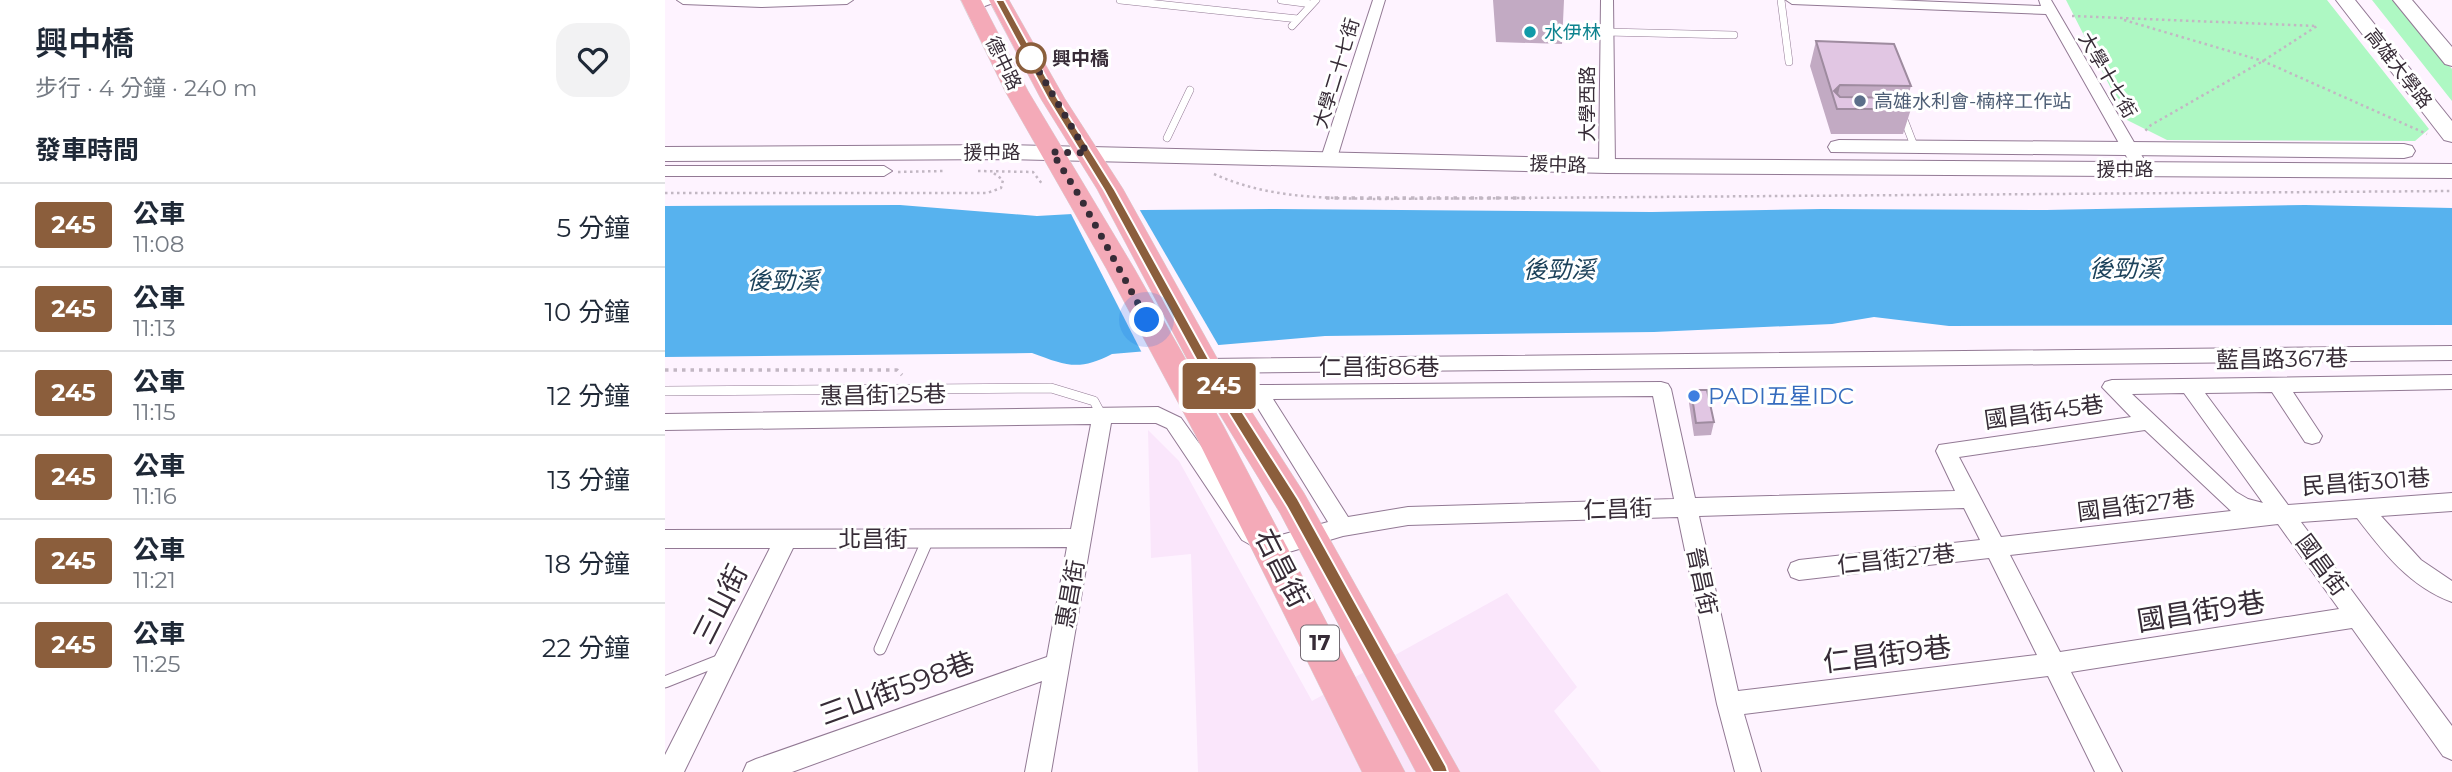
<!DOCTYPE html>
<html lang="zh-TW">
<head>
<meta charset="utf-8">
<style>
  :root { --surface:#fff; --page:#f2f2f3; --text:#1f2937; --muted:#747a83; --line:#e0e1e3 }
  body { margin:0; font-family:Montserrat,"Noto Sans TC",sans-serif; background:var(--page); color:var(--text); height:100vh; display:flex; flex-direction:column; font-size:26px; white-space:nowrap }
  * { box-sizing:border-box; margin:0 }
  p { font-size:23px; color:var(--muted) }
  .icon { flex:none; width:38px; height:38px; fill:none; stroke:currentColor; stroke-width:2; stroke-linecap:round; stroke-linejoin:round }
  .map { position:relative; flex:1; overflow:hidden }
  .details { display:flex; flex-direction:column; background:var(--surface); width:665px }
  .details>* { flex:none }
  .badge { padding:0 14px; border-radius:5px; font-size:24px; line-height:46px }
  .you { position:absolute; width:35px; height:35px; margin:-18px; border:5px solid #fff; border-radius:50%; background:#1a73e8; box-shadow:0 0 0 10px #1a73e833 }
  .map>.badge { position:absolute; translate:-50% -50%; box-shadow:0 0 0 4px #fff }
  h2 { padding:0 35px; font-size:26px; line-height:63px }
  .round { display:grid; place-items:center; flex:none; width:74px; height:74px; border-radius:21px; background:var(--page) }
  .overview { display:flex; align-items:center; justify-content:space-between; height:119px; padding:0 35px }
  h1 { font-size:33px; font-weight:600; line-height:52px }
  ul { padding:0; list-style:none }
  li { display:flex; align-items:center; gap:21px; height:84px; padding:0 35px; border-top:2px solid var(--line) }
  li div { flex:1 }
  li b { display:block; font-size:26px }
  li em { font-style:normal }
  li .badge { min-width:77px; font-weight:700; text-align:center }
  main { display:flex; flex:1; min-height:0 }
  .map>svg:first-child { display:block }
  .built { fill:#fae6fb }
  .green { fill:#aef8c3 }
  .water { fill:#57b2ee }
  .pier { fill:#fef3ff }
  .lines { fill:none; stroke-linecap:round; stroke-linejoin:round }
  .lane-far2-casing { stroke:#927994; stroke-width:8 }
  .lane-far1-casing { stroke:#927994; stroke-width:10 }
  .lane-casing { stroke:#927994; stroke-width:13 }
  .street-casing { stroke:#927994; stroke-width:2 }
  .secondary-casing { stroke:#927994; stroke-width:2 }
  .primary-casing { stroke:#d7d5d7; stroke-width:1 }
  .path-far1 { stroke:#c2b7c3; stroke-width:2.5; stroke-dasharray:2.5 3.5; stroke-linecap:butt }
  .path { stroke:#c2b7c3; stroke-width:3.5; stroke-dasharray:3.5 5; stroke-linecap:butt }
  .lane-far2 { stroke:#fff; stroke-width:7 }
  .lane-far1 { stroke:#fff; stroke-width:9 }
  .lane { stroke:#fff; stroke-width:11 }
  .street { fill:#fff; fill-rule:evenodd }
  .secondary { fill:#fff; fill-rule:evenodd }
  .primary { fill:#f4aab8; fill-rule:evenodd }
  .wall { fill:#c2aac3 }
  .shaded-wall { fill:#9e8b9f }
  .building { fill:#e1c6e3; stroke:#9e8b9f; stroke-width:2 }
  .line { fill:#8b5e3c; stroke:#fff; stroke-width:2 }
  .walk { stroke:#372c37; stroke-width:7; stroke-dasharray:0 12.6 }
  .culture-dot { fill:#0f9aa8; stroke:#fff; stroke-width:2.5 }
  .stop-dot { fill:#fff; stroke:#8b5e3c; stroke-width:3.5 }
  .service-dot { fill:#5c6f8a; stroke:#fff; stroke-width:2.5 }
  .shop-dot { fill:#3f7fe0; stroke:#fff; stroke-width:2.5 }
  .labels { text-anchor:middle; stroke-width:6; stroke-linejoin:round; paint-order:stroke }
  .far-culture-label { font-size:19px; fill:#0d838f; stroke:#fff; text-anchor:start }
  .far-stop-label { font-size:19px; font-weight:bold; fill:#372c37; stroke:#fff; text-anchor:start }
  .far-street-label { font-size:19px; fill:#372c37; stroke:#fff }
  .far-service-label { font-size:19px; fill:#4e5e75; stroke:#fff; text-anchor:start }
  .shield { fill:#fff; stroke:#736b73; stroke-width:2 }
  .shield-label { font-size:21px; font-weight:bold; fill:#372c37 }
  .street-label { font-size:23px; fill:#372c37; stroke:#fff }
  .shop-label { font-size:23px; fill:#366cbe; stroke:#fff; text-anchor:start }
  .water-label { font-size:24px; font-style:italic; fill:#1c425b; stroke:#fff }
  .near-street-label { font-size:28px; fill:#372c37; stroke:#fff }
</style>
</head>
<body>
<main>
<section class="details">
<div class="overview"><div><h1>興中橋</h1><p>步行 · 4 分鐘 · 240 m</p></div><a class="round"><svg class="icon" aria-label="heart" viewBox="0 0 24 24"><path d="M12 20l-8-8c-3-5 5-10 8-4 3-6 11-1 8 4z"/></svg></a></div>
<h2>發車時間</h2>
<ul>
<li><span class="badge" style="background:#8b5e3c;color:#fff">245</span><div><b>公車</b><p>11:08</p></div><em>5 分鐘</em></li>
<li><span class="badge" style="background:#8b5e3c;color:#fff">245</span><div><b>公車</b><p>11:13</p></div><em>10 分鐘</em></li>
<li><span class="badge" style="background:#8b5e3c;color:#fff">245</span><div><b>公車</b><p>11:15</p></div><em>12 分鐘</em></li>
<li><span class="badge" style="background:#8b5e3c;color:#fff">245</span><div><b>公車</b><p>11:16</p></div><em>13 分鐘</em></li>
<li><span class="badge" style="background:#8b5e3c;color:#fff">245</span><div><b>公車</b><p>11:21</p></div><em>18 分鐘</em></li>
<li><span class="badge" style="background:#8b5e3c;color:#fff">245</span><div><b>公車</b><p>11:25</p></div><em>22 分鐘</em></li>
</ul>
</section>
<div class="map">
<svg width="1787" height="772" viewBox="0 0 1787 772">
  <rect width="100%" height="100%" fill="#fef3ff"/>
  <!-- built -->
  <path class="built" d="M483,430L514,461L647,701L842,593L912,687L889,711L936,772H533L526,554L486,558Z"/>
  <!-- green -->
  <path class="green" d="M1401,0H1662L1764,129L1750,141L1502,140L1462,120Z
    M1707,0H1730L1787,69V101Z"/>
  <!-- water -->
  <path class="water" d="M235,205L372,216L478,210L611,209L987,212L1157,209L1381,210L1640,205L1787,208V325L1284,326L1209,317L1167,324L989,332L660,336L447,354C414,371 402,366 367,353L0,357V206Z"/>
  <!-- pier -->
  <path class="pier" d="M473,207L555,348L478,355L404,210Z"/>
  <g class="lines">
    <!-- lane-far2 casing -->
    <g class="lane-far2-casing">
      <path id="lane-far2" d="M455,0L633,19
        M616,0L647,4
        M1116,0L1124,62
        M627,26L651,0
        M941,32L1069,35
        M1233,117H1238L1250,148
        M502,138L525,90"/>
    </g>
    <!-- lane-far1 casing -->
    <g class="lane-far1-casing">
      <path id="lane-far1" d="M0,391L386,388L429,401L437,416"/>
    </g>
    <!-- lane casing -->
    <g class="lane-casing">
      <path id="lane" d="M215,649L263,539
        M0,682L58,659"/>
    </g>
    <!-- street casing -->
    <g class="street-casing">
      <path id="street" d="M12,0H188L182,4L96,7L18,4Z
        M316,0H336L309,10L303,6Z
        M708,0H720L672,158L664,163L659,161L656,158Z
        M936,0H948L950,166L942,171L934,166Z
        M1121,0H1225L1376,6L1374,0H1386L1484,168L1476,173L1468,168L1381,14L1127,4Z
        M0,166H219L227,171L219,176H0Z
        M1787,346V360L541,373L534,371L532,366L534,361L541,359Z
        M1787,375V389L1628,392L1657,436L1654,442L1647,444L1640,442L1607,392L1540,393L1623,505L1787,493V511L1716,516L1756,560L1787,581V602C1745,587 1718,552 1692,518L1636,522L1787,726V760L1778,756L1687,628L1406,672L1457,772H1430L1383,676L1079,714L1096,772H1070L1052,704L1013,517L743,525L678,536L607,557L577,540L502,428L491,423H446L386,772H360L377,681L127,772H78L82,763L91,759L382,657L402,547L128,548L19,772H0V755L105,548H0V530L406,529L426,424L0,430V414L493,407L516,418L593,526L609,537L663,522L583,392L586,387L593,385L996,382L1003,384L1006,389L1030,498L1290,491L1271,451L1274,445L1466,417L1437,387L1440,382L1447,380ZM1519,393L1598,503L1583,499L1571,492L1467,394ZM988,396L1009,499L743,507L683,517L608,399ZM1480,430L1566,511L1336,537L1294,457ZM1299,508L1315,540L1134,560L1126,563L1123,570L1126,577L1134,580L1324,558L1372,655L1073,691L1034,516ZM1613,524L1674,609L1395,652L1345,555Z"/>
    </g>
    <!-- secondary casing -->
    <g class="secondary-casing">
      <path id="secondary" d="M1671,0H1690L1787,121V142L1779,140Z
        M1728,0H1747L1787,47V66L1780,64Z
        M1174,140L1739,144L1747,146L1750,151L1747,156L1739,158L1166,152L1163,147L1166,142Z
        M343,145L942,159L1787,164V178L942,173L343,159L0,161V147Z"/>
    </g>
    <!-- primary casing -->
    <g class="primary-casing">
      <path id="primary" d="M296,0H316L363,91L469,268L558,425L740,772H697L530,434L441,268L340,91Z
        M324,0H344L400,99L458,189L552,358L639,493L795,772H751L615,513L530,374L432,189L376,99Z"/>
    </g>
    <!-- path-far1 -->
    <path class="path-far1" d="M1407,16L1652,26L1598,61L1486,125L1478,133
      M1459,20L1598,61L1762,134
      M313,171L368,172L378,185
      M233,172L278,171
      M549,174C602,198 657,198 714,199L1787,191
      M0,193H322L336,188L338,180L326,171"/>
    <!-- path -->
    <path class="path" d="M661,198H866
      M0,370H232L237,375"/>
    <!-- lane-far2 -->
    <use href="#lane-far2" class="lane-far2"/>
    <!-- lane-far1 -->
    <use href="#lane-far1" class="lane-far1"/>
    <!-- lane -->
    <use href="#lane" class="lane"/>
    <!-- street -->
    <use href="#street" class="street"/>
    <!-- secondary -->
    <use href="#secondary" class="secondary"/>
    <!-- primary -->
    <use href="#primary" class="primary"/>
  </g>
  <!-- wall -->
  <path class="wall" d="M828,0H899L897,44L831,42Z
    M1151,41L1246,86L1242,99L1246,109L1238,134H1166L1145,66Z
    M1026,390L1049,422L1046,435L1029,436L1024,403Z"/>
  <!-- shaded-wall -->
  <path class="shaded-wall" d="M1175,85L1171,104L1169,91Z"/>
  <!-- building -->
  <path class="building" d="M1151,41L1229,44L1246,86L1175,85L1169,91L1175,97L1242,98L1246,109H1172Z
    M1026,390H1042L1049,422L1031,423Z"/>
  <!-- line -->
  <path class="line" d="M330,0H339L393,99L450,190L546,363L633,499L781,766L783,772H768L622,507L537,370L439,190L383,99Z"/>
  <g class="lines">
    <!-- walk -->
    <path class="walk" d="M366,58L364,54L422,153L387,152L415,197L482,320"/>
  </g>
  <!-- markers -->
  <circle class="culture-dot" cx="865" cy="32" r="7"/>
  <circle class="stop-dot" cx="366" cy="58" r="14"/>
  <circle class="service-dot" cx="1195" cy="101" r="7"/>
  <circle class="shop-dot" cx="1029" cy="396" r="7"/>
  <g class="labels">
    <!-- far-culture labels -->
    <g class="far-culture-label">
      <text x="879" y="39">水伊林</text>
    </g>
    <!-- far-stop labels -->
    <g class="far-stop-label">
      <text x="387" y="65">興中橋</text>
    </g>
    <!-- far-street labels -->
    <g class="far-street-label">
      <text transform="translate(339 63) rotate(64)" y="7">德中路</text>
      <text transform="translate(1734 68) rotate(52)" y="7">高雄大學路</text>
      <text transform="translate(671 73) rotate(-73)" y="7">大學二十七街</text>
      <text transform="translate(1443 75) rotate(60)" y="7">大學十七街</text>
      <text transform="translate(922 104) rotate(-90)" y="7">大學西路</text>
      <text x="327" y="159">援中路</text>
      <text transform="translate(893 164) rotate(2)" y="7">援中路</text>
      <text x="1460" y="176">援中路</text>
    </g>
    <!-- far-service labels -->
    <g class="far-service-label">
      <text x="1209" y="108">高雄水利會-楠梓工作站</text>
    </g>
    <!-- shield labels -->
    <rect class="shield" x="636" y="625.5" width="38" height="35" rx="5"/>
    <g class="shield-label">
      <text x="655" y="650">17</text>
    </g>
    <!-- street labels -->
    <g class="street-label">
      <text transform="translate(1617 359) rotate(-1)" y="8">藍昌路367巷</text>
      <text x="714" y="375">仁昌街86巷</text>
      <text transform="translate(218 395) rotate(-1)" y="8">惠昌街125巷</text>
      <text transform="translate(1379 412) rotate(-8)" y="8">國昌街45巷</text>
      <text transform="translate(1701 482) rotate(-4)" y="8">民昌街301巷</text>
      <text transform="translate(1471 505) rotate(-7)" y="8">國昌街27巷</text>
      <text transform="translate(953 509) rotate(-2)" y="8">仁昌街</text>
      <text x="208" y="547">北昌街</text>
      <text transform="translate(1231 559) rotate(-6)" y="8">仁昌街27巷</text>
      <text transform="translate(1657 565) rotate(54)" y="8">國昌街</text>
      <text transform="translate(1037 581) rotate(78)" y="8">晉昌街</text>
      <text transform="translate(405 594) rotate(-80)" y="8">惠昌街</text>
    </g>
    <!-- shop labels -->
    <g class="shop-label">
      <text x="1043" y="404">PADI五星IDC</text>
    </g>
    <!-- water labels -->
    <g class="water-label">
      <text x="1460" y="277">後勁溪</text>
      <text x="894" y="278">後勁溪</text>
      <text x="118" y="289">後勁溪</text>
    </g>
    <!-- near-street labels -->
    <g class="near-street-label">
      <text transform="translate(617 568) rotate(63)" y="10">右昌街</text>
      <text transform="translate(55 604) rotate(-63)" y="10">三山街</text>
      <text transform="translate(1536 611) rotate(-9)" y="10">國昌街9巷</text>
      <text transform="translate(1222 654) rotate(-7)" y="10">仁昌街9巷</text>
      <text transform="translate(232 688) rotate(-20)" y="10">三山街598巷</text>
    </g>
  </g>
</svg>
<div class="you" style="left:482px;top:320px"></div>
<b class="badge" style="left:554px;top:386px;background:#8b5e3c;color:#fff">245</b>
</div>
</main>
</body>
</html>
